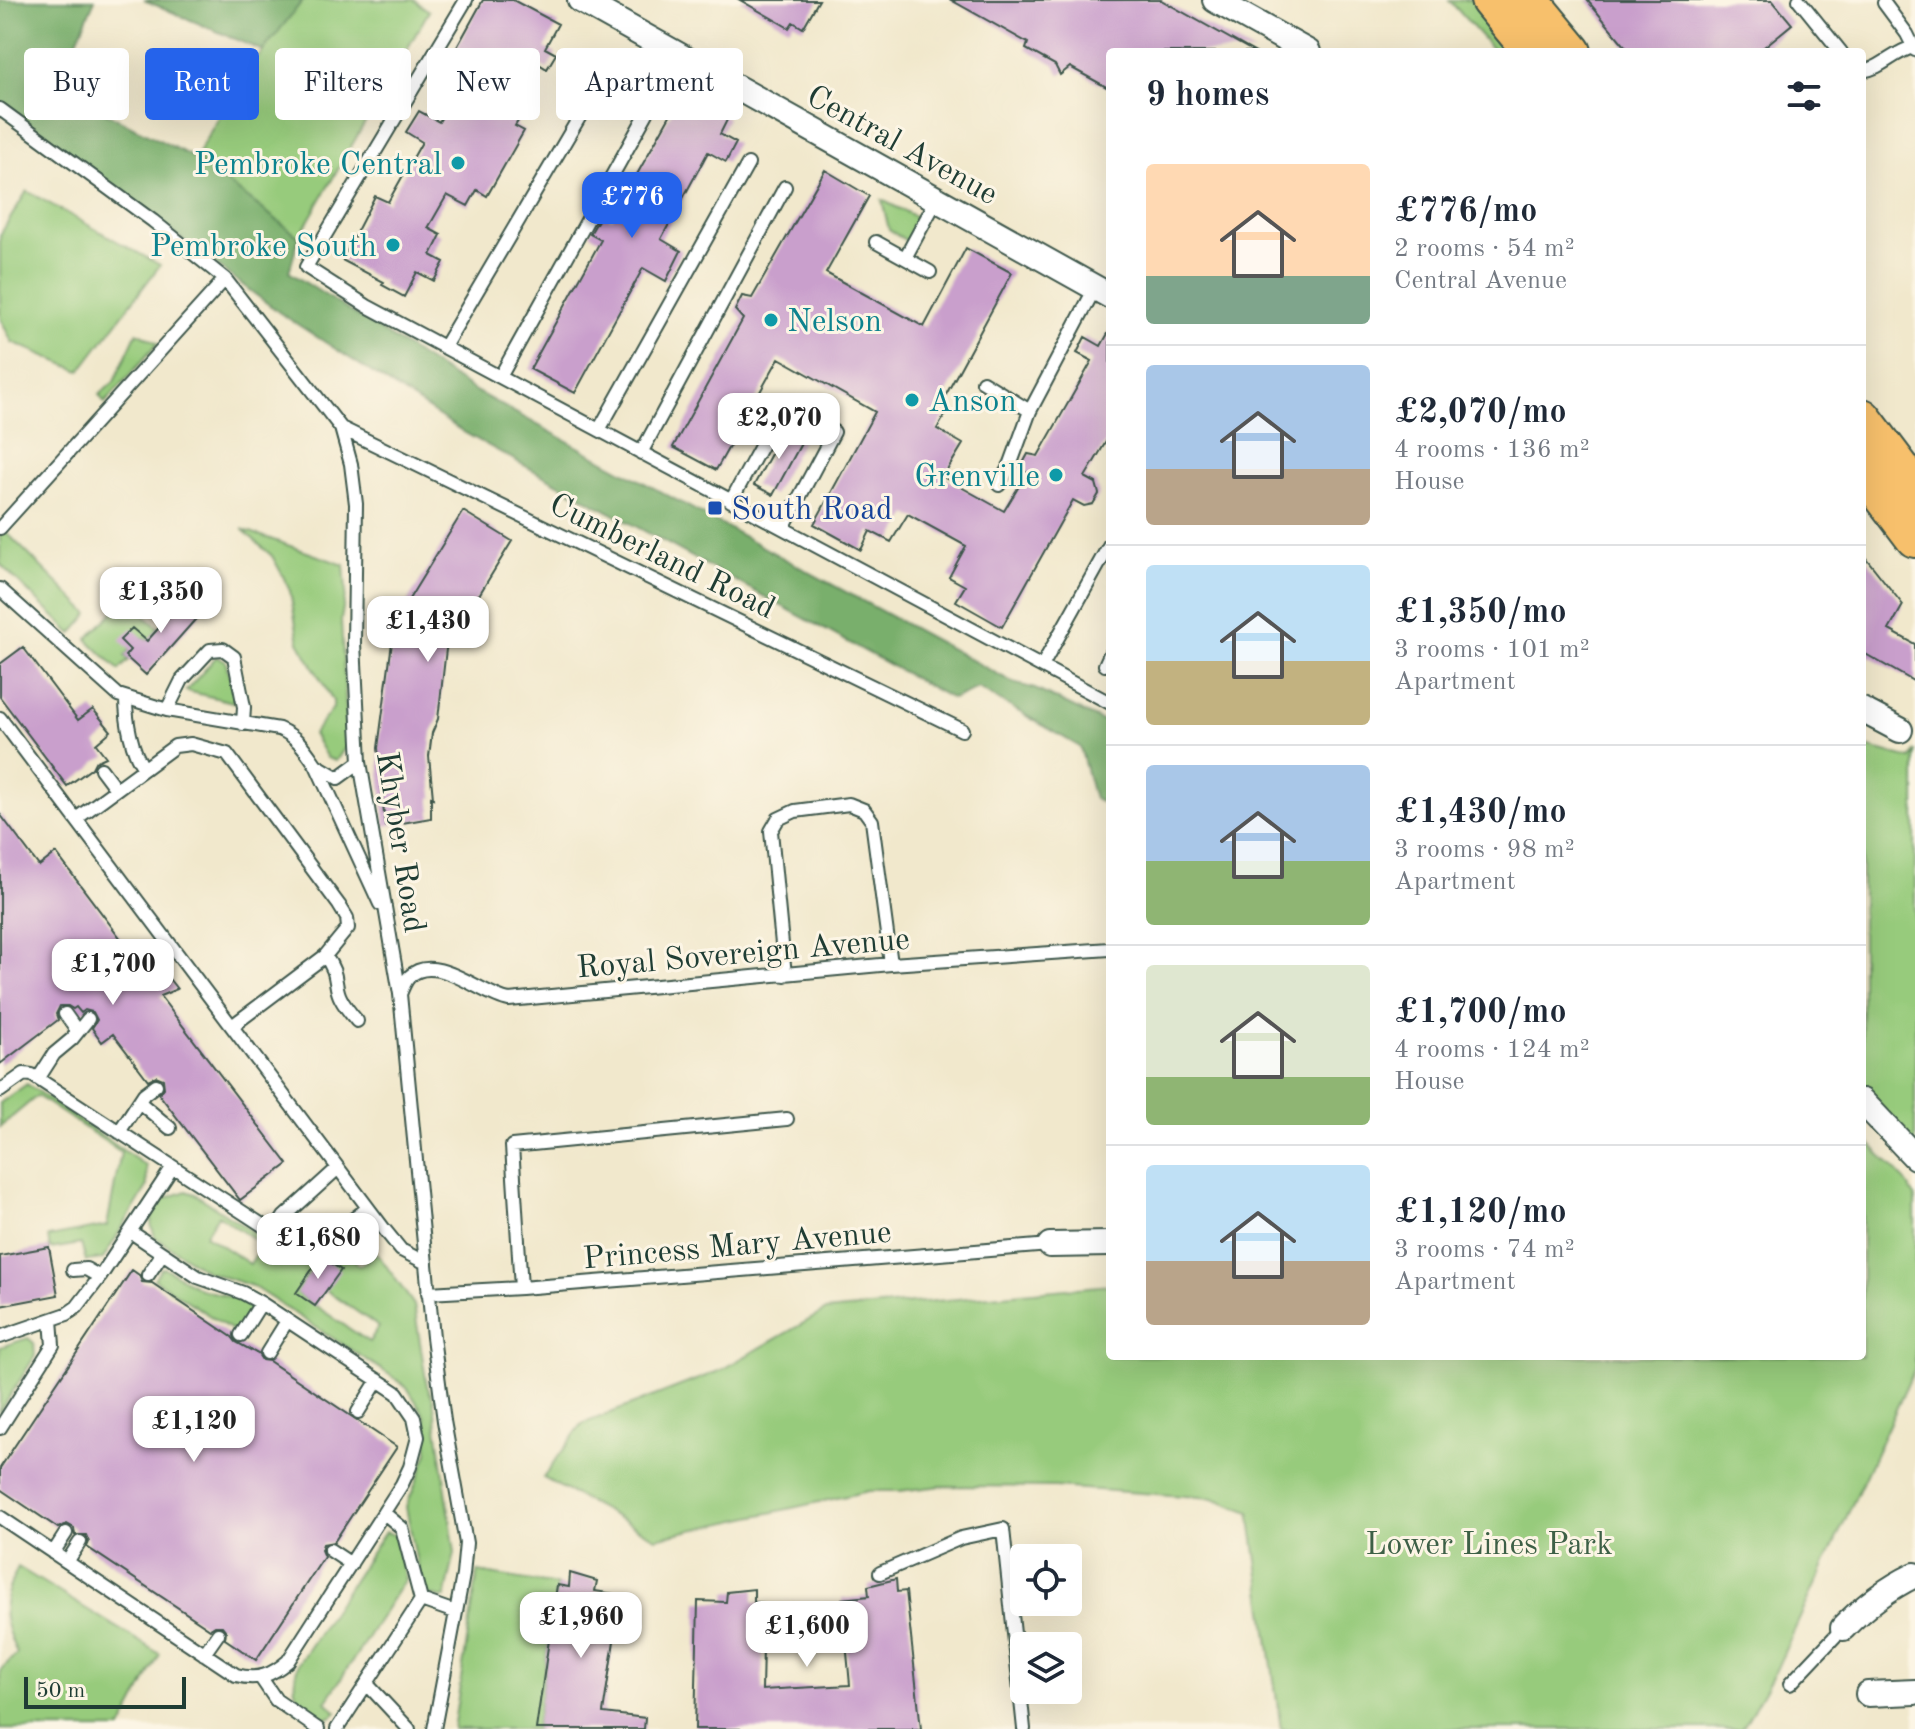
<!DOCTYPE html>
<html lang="en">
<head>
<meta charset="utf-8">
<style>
	:root { --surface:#fff; --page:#f6f6f7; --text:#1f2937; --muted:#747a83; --line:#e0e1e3; --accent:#2563eb }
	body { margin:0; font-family:"Old Standard TT",serif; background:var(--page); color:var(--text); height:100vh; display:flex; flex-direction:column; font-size:30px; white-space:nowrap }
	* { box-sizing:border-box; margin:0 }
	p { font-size:26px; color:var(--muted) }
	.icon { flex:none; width:44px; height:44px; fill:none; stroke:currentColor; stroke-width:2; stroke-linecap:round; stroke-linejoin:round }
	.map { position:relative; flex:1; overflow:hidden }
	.side { position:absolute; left:1106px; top:48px; width:760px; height:1312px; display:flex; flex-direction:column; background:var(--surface); border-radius:8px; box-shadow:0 8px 32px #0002 }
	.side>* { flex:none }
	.hud { position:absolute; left:24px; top:48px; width:760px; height:72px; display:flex; gap:16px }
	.buttons { position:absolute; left:1010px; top:1544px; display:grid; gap:16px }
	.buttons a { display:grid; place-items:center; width:72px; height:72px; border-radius:8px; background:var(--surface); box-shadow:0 8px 32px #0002; font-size:40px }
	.scale { position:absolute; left:24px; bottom:20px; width:162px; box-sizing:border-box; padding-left:8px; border:4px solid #1f3d34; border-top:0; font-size:22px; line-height:28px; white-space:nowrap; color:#1f3d34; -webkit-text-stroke:6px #fcf5e5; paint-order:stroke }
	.price { position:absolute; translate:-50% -68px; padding:0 18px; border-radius:16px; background:#fff; color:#222; font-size:26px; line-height:52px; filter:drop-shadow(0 2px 4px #0008) }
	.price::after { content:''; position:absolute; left:50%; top:48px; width:24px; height:18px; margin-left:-12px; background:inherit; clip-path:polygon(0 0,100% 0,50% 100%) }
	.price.active { background:var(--accent); color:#fff }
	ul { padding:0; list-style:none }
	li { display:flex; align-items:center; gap:24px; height:200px; padding:0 40px }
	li+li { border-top:2px solid var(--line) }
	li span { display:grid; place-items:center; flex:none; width:224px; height:160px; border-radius:8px; color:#555 }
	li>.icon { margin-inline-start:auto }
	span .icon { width:96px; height:96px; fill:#fffc; stroke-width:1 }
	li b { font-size:34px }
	h2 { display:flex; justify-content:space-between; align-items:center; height:96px; padding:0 40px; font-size:34px }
	.pill { padding:0 28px; border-radius:8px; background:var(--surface); box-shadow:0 8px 32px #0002; font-size:28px; line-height:72px }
	.pill.active { background:var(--accent); color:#fff }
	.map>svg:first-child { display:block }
	.green { fill:#97cb7c; stroke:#5b8458; stroke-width:2; fill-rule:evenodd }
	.forest { fill:#79af6c; stroke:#4c7650; stroke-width:2 }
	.building { fill:#c99fcc }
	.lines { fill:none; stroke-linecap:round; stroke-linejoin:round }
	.lane-casing { stroke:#3e574b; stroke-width:16 }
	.street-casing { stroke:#3e574b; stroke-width:28 }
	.primary-casing { stroke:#3e574b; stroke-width:42 }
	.lane { stroke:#fff; stroke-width:12 }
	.street { stroke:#fff; stroke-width:24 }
	.primary { stroke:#f7c06c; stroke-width:38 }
	.culture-dot { fill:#0f9aa8; stroke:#fcf5e5; stroke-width:3 }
	.transit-dot { fill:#1a4fb4; stroke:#fcf5e5; stroke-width:3 }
	.labels { text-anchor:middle; stroke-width:6; stroke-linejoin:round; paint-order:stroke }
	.street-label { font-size:32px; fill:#1f3d34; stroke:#fcf5e5 }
	.culture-label { font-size:32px; fill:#0d838f; stroke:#fcf5e5; text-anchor:end }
	.transit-label { font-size:32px; fill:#164399; stroke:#fcf5e5; text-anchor:start }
	.park-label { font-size:32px; fill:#3d6046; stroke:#fcf5e5 }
</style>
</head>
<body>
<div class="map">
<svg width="1915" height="1729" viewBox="0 0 1915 1729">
	<rect width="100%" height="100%" fill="#fcf5e5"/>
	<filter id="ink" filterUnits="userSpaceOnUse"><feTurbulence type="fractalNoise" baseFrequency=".0125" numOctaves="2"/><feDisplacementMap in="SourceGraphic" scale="16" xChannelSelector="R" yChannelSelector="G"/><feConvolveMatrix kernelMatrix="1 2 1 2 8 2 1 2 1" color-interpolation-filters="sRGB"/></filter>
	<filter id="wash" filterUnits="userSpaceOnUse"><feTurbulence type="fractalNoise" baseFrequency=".006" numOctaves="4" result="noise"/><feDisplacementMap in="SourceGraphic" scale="32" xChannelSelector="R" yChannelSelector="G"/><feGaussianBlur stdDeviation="1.8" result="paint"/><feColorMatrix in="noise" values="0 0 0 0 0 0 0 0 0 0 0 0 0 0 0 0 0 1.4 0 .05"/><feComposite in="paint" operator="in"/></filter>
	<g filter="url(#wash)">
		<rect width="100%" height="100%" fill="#f1e8cc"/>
		<path class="green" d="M303,0H414L429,11L299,237L195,158L242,78Z
			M1449,0H1475L1518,52H1495Z
			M27,191L160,265L80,371L12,342L0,318V235Z
			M882,200L920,219L907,241L889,230Z
			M137,332L158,343L105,403L99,395L114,382Z
			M3,529L89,614L72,634L0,564V533Z
			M242,529L344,565L346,590L341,620L348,749H344L336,761L327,758L313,734L333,708V701L299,642L290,591L282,574L272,556Z
			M125,600L159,628L148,641L141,637L125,656L129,660L119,670L87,639Z
			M216,657L225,660L235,696L233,702L186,691Z
			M1862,746L1911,759L1915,751V1146L1862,1092Z
			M27,1084L146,1166L147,1187L103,1259L86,1261L81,1244L50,1249L48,1237L107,1226L121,1152L37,1096L0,1127V1103Z
			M1862,1136L1903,1178L1915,1196V1368L1776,1670L1742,1729H1281L1250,1512L1213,1498L1055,1487L942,1486L899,1491H869L656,1538L543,1478L582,1424L719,1371L825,1311L1110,1285V1356H1862Z
			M186,1191L195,1194L294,1259C312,1261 328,1253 341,1243L359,1266L377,1253L414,1305L427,1386L433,1399L455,1553L445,1598L428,1595L422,1589L406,1507L428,1453L425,1416L408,1389L396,1379L252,1286L208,1272L155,1237L151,1224L152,1217L164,1199ZM218,1215L262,1245L250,1264L205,1235ZM307,1277L379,1327L369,1342L297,1293Z
			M161,1268H165L200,1289L232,1297L249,1307L250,1310L236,1333L154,1279Z
			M28,1338L34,1343L35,1356L0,1412V1347Z
			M385,1532L395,1535L405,1579L326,1702L337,1712C322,1729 299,1708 295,1690C293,1681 296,1673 298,1664Z
			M18,1567L160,1654L121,1729H0V1670L17,1654C0,1613 0,1607 18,1567Z
			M478,1572L557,1585L536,1729H453Z"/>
		<path class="forest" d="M0,0H95L56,88L195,158L299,237L289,272L475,391L1014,683L1035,689L1110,725V806L1094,799L1080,747L978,688L952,699L465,433L280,313L0,103Z
			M144,0H303L263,51Z"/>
		<g id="blocks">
			<path class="building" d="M483,0H513L558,24L545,48L556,54L547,69L534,61L509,105L523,113L515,126L524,131L487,196L477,190L468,206L447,195L428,228L441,235L431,255L444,262L434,281L417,272L404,297L382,285L384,282L342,260L375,196L388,202L422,142L406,132L419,111L439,122L474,60L456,49Z
				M740,0H819L803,28L793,22L789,28Z
				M951,0H1161L1254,52H1110V89L1070,67L1060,75L1055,65L1026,49L1028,43Z
				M1587,0H1772L1792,24L1758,52H1630Z
				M683,92L728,118L720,134L736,143L726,162L708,152L661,239L681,251L666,281L643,268L575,393L530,369L601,240L590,234L602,213L612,219Z
				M825,170L869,196L826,273L924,327L966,248L1012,273L942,402L948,410L937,429L963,444L943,477L1004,511L1027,473L1021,467L1028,454L1038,456L1092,361L1077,353L1085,337L1101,346L1110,330V435L1085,477L1096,483L1099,494L1093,504L1084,506L1073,500L1002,627L956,601L965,586L949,577L966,546L908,514L891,542L870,531L861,550L814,524L875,412L779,358L716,470L673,447L743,319L735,310L742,296L752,298Z
				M786,427L804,438L773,495L754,485Z
				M463,511L512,541L446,649L438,719L432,733L429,756L433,798L431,797V818L385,826L378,748L393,635H387Z
				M1862,553L1903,605L1889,630L1915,644V682L1862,652Z
				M180,592L202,612L146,675L125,656L130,650L120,640L132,628L147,641L174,611L168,606Z
				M23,647L78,720L93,709L111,731L96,744L106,757L95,762L92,768L67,786L0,697V664Z
				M0,814L39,866L56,853L140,964L151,956L177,989L160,996L288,1164L240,1200L159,1094L164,1088L163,1079L156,1076L148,1080L113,1034L102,1042L92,1028L97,1020L93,1012L85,1010L81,1013L76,1007L73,1009L68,1006H60L56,1014L58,1020L0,1064Z
				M49,1247L58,1295L0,1306V1256Z
				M324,1258L341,1270L315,1306L296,1293L315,1265Z
				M132,1270L139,1275L142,1282L152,1283L232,1337L236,1342L258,1354L262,1360L269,1361L397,1447L334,1542L323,1544L321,1550L324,1557L256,1660L225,1639L226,1631L222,1626H215L210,1629L87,1547L89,1542L86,1535H75L74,1528L67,1524L58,1528L0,1489V1468Z
				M570,1573L597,1581L595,1591L621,1595L603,1713L645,1718L644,1729H536L557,1585L569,1587Z
				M896,1579L897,1592L906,1591L921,1729H695L698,1601L726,1602L727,1592L754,1589V1602L764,1603L762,1690L850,1685L842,1599L869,1596L868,1586Z"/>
		</g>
	</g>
	<g filter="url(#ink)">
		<use href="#blocks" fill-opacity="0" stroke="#3e574b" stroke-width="2"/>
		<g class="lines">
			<g class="lane-casing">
				<path id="lane" d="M466,0L306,267L367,306L1110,703
					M1799,0L1841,52
					M1884,3L1907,34L1915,50
					M1862,71C1881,69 1894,52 1913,47
					M0,109L153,221L225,279L341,428L351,464L356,504L354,643L360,762L400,994L433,1337L444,1421L466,1543L463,1575L434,1729
					M876,242L930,272
					M905,258L937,199
					M444,347L593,94
					M500,377L647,113
					M983,382L1030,411L1095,288
					M341,428L962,730
					M599,430L748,164
					M641,453L785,187
					M999,485L1011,463L1030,411
					M731,501L783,406L834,432L783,528
					M0,528L225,279
					M0,589L118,695L167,710L279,729C298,737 305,749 316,765L380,904
					M1105,665L1110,654
					M1042,666L1110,544
					M126,699C126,720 131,751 144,768
					M167,710L182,680L210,650L223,649L234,657L244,707L243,724
					M0,718L384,1229L401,1250L426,1263
					M316,765L338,778L360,762
					M101,769L116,789
					M76,819L175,746L191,744L227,754L339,905L347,918L348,928L325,956L232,1026
					M325,956C340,975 333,985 341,999C345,1007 351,1014 357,1021
					M785,975L771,831L778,819L795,811L849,804L864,810L872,821L891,964
					M400,994C402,989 405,981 409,977C435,951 481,995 509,1000L891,964L1110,949
					M65,1014L77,1031
					M38,1079L54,1054L72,1039L88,1019
					M0,1091L24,1074L32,1075L293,1245C321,1249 346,1224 368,1208
					M139,1102L170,1128
					M119,1132L144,1094L156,1085
					M273,1234L284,1217L338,1168
					M73,1270L86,1269L100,1277
					M148,1275L162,1254
					M521,1288L512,1146L787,1119
					M428,1293L521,1288L1050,1245
					M241,1335L261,1303
					M0,1337L67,1314L77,1307L100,1277L172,1168
					M267,1353L287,1321
					M358,1412L378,1380
					M0,1428L53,1345L51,1320
					M0,1517L236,1675C258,1681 272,1675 288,1661L402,1484L410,1467L418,1437L414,1418L397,1393L261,1303L243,1293L198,1277L131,1232
					M330,1550L351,1564
					M53,1553L66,1533
					M67,1562L80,1542
					M880,1573L961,1538L1003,1529L1024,1729
					M421,1600L455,1612
					M204,1654L218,1634
					M261,1678L276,1700L318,1729
					M367,1684L409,1729
					M1790,1684L1843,1628
					M337,1729L421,1600L402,1528L384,1513"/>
			</g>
			<g class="street-casing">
				<path id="street" d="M580,0L1110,296
					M1215,0L1308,52
					M1862,710L1900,730
					M1862,1101L1915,1157
					M1050,1245L1110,1244
					M1843,1628C1865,1605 1886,1589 1915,1575
					M1868,1694L1915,1692"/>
			</g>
			<g class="primary-casing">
				<path id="primary" d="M1490,0L1533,52
					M1529,0L1572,52
					M1862,418L1915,488
					M1862,468L1915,538"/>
			</g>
			<use href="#lane" class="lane"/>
			<use href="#street" class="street"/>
			<use href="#primary" class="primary"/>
		</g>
	</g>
	<g class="culture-dot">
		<circle cx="458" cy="163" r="8"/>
		<circle cx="393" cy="245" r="8"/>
		<circle cx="771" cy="320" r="8"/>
		<circle cx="912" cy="400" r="8"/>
		<circle cx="1056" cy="475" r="8"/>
	</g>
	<rect class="transit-dot" x="707" y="500" width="16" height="16" rx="4"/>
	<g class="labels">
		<g class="street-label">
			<text transform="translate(903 144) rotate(29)" y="11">Central Avenue</text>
			<text transform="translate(663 555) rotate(26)" y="11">Cumberland Road</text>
			<text transform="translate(402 842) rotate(81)" y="11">Khyber Road</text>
			<text transform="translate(743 952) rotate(-5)" y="11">Royal Sovereign Avenue</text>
			<text transform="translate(737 1244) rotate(-5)" y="11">Princess Mary Avenue</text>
		</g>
		<g class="culture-label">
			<text x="442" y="174">Pembroke Central</text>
			<text x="377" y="256">Pembroke South</text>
			<text x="787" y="331" text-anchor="start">Nelson</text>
			<text x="928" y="411" text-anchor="start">Anson</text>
			<text x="1040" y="486">Grenville</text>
		</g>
		<g class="transit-label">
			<text x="731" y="519">South Road</text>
		</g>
		<g class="park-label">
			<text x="1489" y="1554">Lower Lines Park</text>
		</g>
	</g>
</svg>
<div class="buttons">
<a><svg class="icon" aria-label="locate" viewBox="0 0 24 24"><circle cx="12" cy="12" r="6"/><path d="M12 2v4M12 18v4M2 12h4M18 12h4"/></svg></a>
<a><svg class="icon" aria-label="layers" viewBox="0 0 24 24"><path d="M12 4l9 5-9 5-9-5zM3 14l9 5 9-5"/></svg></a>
</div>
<div class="scale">50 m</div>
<b class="price active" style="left:632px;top:240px">£776</b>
<b class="price" style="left:779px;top:461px">£2,070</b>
<b class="price" style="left:161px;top:635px">£1,350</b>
<b class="price" style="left:428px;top:664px">£1,430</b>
<b class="price" style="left:113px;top:1007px">£1,700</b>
<b class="price" style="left:318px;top:1281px">£1,680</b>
<b class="price" style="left:194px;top:1464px">£1,120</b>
<b class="price" style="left:581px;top:1660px">£1,960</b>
<b class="price" style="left:807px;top:1669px">£1,600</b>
<div class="hud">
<a class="pill">Buy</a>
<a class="pill active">Rent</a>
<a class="pill">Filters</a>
<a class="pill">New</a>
<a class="pill">Apartment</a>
</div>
<section class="side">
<h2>9 homes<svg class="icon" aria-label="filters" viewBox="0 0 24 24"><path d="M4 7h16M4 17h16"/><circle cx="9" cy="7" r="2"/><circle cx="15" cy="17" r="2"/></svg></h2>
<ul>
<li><span style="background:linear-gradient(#ffd9b3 70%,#7fa58c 0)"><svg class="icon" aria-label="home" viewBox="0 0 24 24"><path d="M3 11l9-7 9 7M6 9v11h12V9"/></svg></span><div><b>£776/mo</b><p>2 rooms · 54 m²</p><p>Central Avenue</p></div></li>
<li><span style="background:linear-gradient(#a9c7e8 65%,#b9a48a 0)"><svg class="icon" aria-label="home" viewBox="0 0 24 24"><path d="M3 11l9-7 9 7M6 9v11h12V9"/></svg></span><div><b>£2,070/mo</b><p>4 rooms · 136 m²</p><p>House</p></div></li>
<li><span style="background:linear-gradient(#bfe0f5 60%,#c2b280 0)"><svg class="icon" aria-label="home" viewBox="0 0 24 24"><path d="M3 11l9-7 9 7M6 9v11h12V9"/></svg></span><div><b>£1,350/mo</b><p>3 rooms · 101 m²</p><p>Apartment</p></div></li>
<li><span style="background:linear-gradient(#a9c7e8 60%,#8fb573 0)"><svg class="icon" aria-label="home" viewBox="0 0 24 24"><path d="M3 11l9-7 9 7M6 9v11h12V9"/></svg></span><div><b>£1,430/mo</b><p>3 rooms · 98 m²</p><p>Apartment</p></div></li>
<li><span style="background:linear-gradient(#dfe7d0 70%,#8fb573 0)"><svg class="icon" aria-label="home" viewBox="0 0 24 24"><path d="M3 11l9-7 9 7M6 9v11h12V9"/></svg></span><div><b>£1,700/mo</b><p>4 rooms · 124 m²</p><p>House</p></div></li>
<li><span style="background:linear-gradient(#bfe0f5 60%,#b9a48a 0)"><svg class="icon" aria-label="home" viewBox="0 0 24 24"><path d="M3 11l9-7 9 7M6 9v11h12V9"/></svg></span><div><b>£1,120/mo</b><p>3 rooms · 74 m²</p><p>Apartment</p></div></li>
</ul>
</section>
</div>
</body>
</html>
